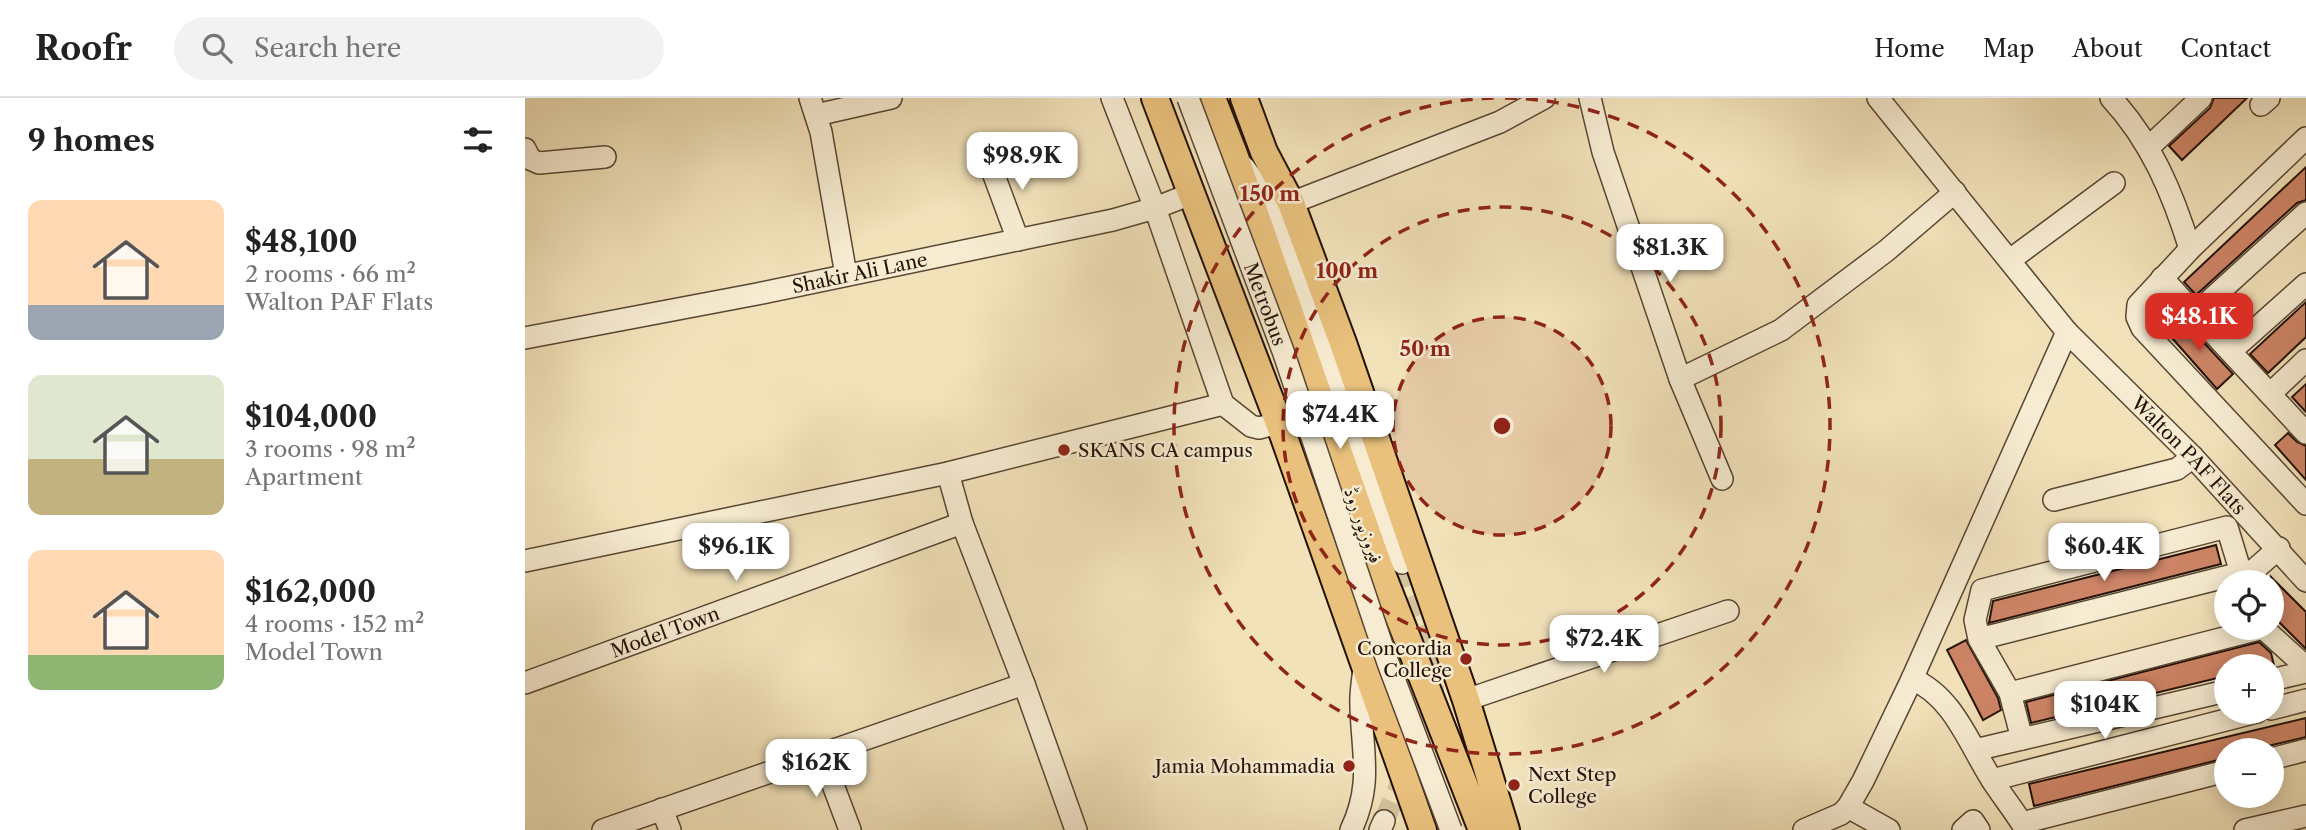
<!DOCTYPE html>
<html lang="en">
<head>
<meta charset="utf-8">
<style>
	:root { --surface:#fff; --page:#f2f2f2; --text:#222; --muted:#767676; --line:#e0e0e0; --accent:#d93025 }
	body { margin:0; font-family:"Libre Caslon Text",Amiri,serif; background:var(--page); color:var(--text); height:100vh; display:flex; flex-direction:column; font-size:26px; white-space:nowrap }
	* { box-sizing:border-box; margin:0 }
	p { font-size:23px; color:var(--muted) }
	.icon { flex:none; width:38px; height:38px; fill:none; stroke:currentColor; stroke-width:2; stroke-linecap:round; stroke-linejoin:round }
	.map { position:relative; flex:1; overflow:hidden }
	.drawer { display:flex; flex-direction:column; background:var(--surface); width:525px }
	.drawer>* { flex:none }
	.controls { position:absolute; left:1689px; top:472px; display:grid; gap:14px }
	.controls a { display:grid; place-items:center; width:70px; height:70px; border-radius:50%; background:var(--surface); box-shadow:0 4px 18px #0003; font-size:35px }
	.price { position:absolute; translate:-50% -60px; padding:0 16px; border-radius:14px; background:#fff; color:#222; font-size:23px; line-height:46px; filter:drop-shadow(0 2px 4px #0008) }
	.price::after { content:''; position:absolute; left:50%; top:42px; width:21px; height:16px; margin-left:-10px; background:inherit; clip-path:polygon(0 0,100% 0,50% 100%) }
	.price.selected { background:var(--accent); color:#fff }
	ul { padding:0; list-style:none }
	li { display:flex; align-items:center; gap:21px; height:175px; padding:0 28px }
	li span { display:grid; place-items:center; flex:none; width:196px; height:140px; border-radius:14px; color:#555 }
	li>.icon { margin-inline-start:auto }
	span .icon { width:84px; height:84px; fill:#fffc; stroke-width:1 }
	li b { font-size:30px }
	h2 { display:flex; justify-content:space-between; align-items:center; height:84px; padding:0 28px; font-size:30px }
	header { display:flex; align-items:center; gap:42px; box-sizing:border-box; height:98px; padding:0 35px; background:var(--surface); border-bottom:2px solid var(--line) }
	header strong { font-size:33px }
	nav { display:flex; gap:38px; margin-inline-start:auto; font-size:24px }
	.search { width:490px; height:63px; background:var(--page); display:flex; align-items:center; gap:18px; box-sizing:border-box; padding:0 24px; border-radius:38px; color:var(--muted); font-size:26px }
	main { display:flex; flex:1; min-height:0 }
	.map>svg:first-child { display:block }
	.building { fill:#ce8567; stroke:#251207; stroke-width:2 }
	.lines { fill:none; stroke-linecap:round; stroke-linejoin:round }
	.minor-tunnel { stroke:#d3c39f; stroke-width:21; stroke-dasharray:21 10; stroke-linecap:butt }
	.minor-casing { stroke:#584634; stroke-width:24 }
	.major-casing { stroke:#251207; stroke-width:30 }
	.minor { stroke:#f7ecd2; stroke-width:21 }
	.major { stroke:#e9c17d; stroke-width:26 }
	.minor-bridge-casing { stroke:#584634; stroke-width:24; stroke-linecap:butt }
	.minor-bridge { stroke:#f7ecd2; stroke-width:21 }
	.ring { fill:none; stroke:#8f2418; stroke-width:3.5; stroke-dasharray:12 9 }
	.poi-dot { fill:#8f2418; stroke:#f7ecd2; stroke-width:2.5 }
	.labels { text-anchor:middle; stroke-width:5; stroke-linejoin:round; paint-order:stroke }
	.street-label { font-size:19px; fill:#251207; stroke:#f7ecd2 }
	.poi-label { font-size:19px; fill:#251207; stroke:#f7ecd2; text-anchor:start }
	.centre { fill:#8f2418; stroke:#f7ecd2; stroke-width:3.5 }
	.ring-label { font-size:21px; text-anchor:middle; font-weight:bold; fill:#8f2418; stroke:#f7ecd2; stroke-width:5; stroke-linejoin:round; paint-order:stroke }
</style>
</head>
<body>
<header>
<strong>Roofr</strong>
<div class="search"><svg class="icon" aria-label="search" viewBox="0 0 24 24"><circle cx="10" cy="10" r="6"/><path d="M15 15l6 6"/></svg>Search here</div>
<nav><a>Home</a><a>Map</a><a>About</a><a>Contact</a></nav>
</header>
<main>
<section class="drawer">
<h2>9 homes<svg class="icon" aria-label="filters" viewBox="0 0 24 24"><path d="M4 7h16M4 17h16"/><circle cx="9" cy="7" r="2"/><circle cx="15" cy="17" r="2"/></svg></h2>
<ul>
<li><span style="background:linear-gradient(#ffd9b3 75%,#9aa5b1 0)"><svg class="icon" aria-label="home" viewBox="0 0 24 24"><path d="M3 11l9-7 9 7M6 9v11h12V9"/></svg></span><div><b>$48,100</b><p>2 rooms · 66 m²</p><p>Walton PAF Flats</p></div></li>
<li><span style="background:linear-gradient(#dfe7d0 60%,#c2b280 0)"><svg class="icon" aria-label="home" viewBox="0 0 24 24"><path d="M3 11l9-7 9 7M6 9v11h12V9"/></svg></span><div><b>$104,000</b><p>3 rooms · 98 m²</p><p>Apartment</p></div></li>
<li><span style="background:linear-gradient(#ffd9b3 75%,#8fb573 0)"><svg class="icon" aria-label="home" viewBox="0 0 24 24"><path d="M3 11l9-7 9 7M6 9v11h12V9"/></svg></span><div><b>$162,000</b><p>4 rooms · 152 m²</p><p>Model Town</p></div></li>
</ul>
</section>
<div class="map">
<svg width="1781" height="732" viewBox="0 0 1781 732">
	<rect width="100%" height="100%" fill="#f2e2ba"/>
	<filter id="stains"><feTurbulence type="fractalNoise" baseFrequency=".00286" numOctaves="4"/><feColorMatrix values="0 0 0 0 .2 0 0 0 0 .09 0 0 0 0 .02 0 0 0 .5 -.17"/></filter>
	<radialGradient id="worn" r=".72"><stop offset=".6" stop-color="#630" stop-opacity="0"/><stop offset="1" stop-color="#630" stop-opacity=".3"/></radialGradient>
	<path class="building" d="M1689,0H1722L1657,62L1644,48L1685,10Z
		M1781,69V102L1772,105L1671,197L1659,184Z
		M1781,204V239L1743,275L1725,256Z
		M1655,219L1708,276L1692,291L1640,232Z
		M1781,286V314L1767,299Z
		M1763,335L1772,344L1781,348V382L1750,347Z
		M1691,447L1696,466L1464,525L1468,503Z
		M1746,479L1781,514V551L1746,516Z
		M1441,542L1473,600L1476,612L1458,622L1422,552Z
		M1734,544L1746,555L1749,567L1701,569V578L1506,625L1501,604Z
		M1781,620V639L1743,648L1736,653H1701V660L1509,708L1504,686Z"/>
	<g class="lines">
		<path class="minor-tunnel" d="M859,723C874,686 910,618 909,580C909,544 888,500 877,465"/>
		<g class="minor-casing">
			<g id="minor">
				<path d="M285,0L296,34L321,177"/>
				<path d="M587,0L630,110L698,306L726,328L734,330L754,325"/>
				<path d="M1065,0L1078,54L1155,281L1197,381"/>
				<path id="s1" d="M1353,0L1542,234L1668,359L1781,483"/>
				<path d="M1586,0C1626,43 1648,96 1665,151"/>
				<path d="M1736,7L1744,0"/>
				<path d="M291,17L366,0"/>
				<path d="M1781,40L1665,151L1613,207L1612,219L1617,230L1781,406"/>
				<path d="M1624,49L1676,0"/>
				<path d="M0,51L5,61L14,65L80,59"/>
				<path d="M463,61L493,142"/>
				<path d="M719,69L739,97L778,195L793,227L877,465"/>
				<path d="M766,105L975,24L1019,0"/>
				<path d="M1485,162L1589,85"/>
				<path d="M1637,180L1781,335"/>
				<path d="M1671,215L1781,115"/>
				<path id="s2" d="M0,240L232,196L588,122L630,110L666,96"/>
				<path d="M1706,253L1781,186"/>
				<path d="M1155,281L1256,232L1361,153L1430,94"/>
				<path d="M1745,296L1781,262"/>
				<path d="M423,375L437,425L499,586L551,732"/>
				<path d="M1529,402L1652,371L1668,359"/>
				<path d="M0,463L423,375L698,306"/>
				<path d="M1720,485L1716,475L1729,472L1754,450"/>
				<path d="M1738,530L1781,569"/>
				<path d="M1454,541L1716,475L1702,429L1457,492L1450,522L1454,541L1485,595L1497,641"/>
				<path d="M1387,581C1428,598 1444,646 1467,682C1478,699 1491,715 1501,732"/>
				<path d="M1746,582L1781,574"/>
				<path id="s3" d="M0,585L437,425"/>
				<path d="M1485,595L1738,530"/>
				<path d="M941,602L1203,513"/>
				<path d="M1746,611L1781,602"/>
				<path d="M1450,652L1701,593"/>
				<path d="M296,655L325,732"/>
				<path d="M1746,661L1781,652"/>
				<path d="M1467,682L1732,614"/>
				<path d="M1323,709L1364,732"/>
				<path d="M137,711L145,732"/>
				<path d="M1497,725L1701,673"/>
				<path d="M78,732L499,586"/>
				<path d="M826,732C848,686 837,655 836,608C835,595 838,582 839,569"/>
				<path d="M855,732L859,723"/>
				<path d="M1279,732L1316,716L1323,709L1338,683L1387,581L1542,234"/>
				<path d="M1438,732L1448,723L1454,732"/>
				<path d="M1720,732L1781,718"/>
			</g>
		</g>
		<g class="major-casing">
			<path id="major" d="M630,0L754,325L898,732
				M687,0L709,56L850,458L957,732
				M719,0L739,54L766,105L818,245L941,602L981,732"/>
		</g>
		<use href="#minor" class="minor"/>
		<use href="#major" class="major"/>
		<g class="minor-bridge-casing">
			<g id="minor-bridge">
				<path id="s4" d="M663,0L758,253L863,565L926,732"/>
			</g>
		</g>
		<use href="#minor-bridge" class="minor-bridge"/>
	</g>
	<circle cx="977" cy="328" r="109" fill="#8f2418" fill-opacity=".12"/>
	<g class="ring">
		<circle cx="977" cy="328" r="109"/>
		<circle cx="977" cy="328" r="219"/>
		<path d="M980 0A328 328 0 1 1 974 0"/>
	</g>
	<g class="poi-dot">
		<circle cx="539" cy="352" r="7"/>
		<circle cx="941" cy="561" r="7"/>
		<circle cx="824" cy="668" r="7"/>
		<circle cx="989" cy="687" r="7"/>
	</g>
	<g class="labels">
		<g class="street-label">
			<text dy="7" stroke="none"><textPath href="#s2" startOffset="341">Shakir Ali Lane</textPath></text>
			<text dy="7" stroke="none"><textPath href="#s4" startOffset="220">Metrobus</textPath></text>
			<text dy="7" stroke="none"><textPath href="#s1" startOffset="474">Walton PAF Flats</textPath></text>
			<text transform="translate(839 427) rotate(70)" y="7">فیروزپور روڈ</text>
			<text dy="7" stroke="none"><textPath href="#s3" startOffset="149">Model Town</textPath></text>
		</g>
		<g class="poi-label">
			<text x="553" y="359">SKANS CA campus</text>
			<text x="927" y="557" text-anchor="end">Concordia<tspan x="927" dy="22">College</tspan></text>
			<text x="810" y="675" text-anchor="end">Jamia Mohammadia</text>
			<text x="1003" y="683">Next Step<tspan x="1003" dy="22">College</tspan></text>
		</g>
	</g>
	<circle cx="977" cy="328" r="10" class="centre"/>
	<g class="ring-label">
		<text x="745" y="103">150 m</text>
		<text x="822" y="180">100 m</text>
		<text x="900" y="258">50 m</text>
	</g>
	<rect width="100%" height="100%" filter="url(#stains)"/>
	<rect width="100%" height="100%" fill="url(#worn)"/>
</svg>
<div class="controls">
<a><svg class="icon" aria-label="locate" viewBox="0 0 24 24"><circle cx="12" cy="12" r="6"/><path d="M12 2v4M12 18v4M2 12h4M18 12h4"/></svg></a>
<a>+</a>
<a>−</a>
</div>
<b class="price" style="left:497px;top:94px">$98.9K</b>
<b class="price" style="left:1145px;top:186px">$81.3K</b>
<b class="price selected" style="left:1674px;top:255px">$48.1K</b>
<b class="price" style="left:815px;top:353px">$74.4K</b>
<b class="price" style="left:211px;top:485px">$96.1K</b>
<b class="price" style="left:1579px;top:485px">$60.4K</b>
<b class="price" style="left:1079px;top:577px">$72.4K</b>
<b class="price" style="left:1580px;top:643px">$104K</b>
<b class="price" style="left:291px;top:701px">$162K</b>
</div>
</main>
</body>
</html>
